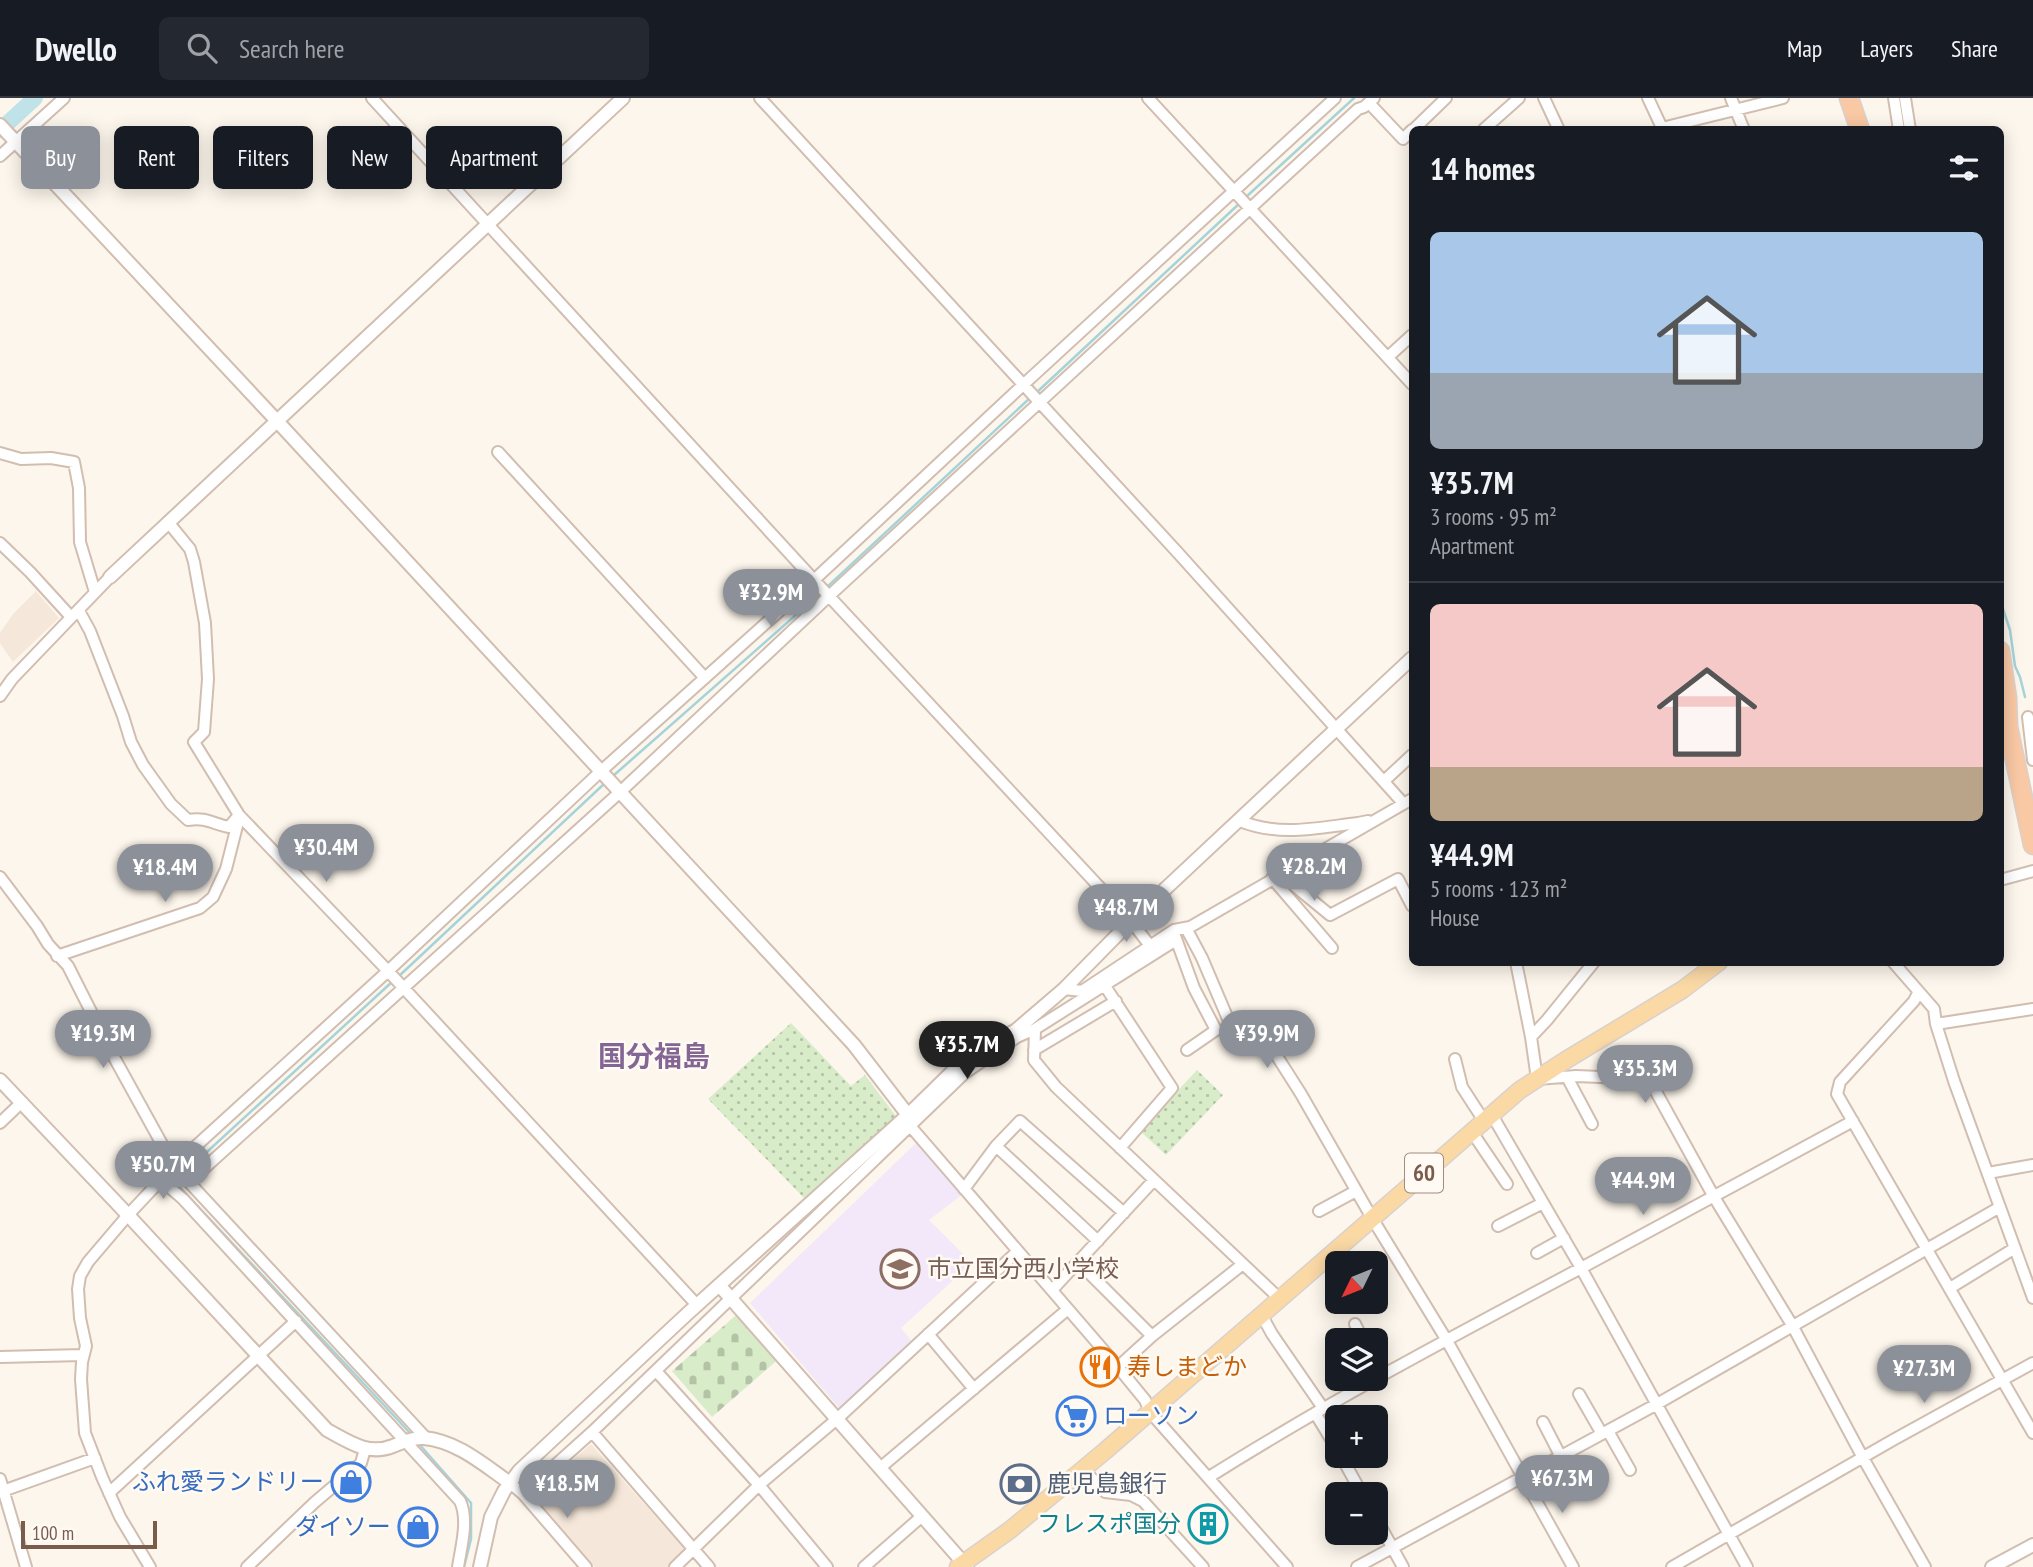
<!DOCTYPE html>
<html lang="en">
<head>
<meta charset="utf-8">
<style>
	:root { --surface:#171b24; --page:#242831; --text:#f1f3f6; --muted:#9ea1a6; --line:#363941; --accent:#8c9099 }
	body { margin:0; font-family:"PT Sans Narrow","Noto Sans JP",sans-serif; background:var(--page); color:var(--text); height:100vh; display:flex; flex-direction:column; font-size:26px; white-space:nowrap }
	* { box-sizing:border-box; margin:0 }
	p { font-size:23px; color:var(--muted) }
	.icon { flex:none; width:38px; height:38px; fill:none; stroke:currentColor; stroke-width:2; stroke-linecap:round; stroke-linejoin:round }
	.map { position:relative; flex:1; overflow:hidden }
	.sheet { position:absolute; left:1409px; top:28px; width:595px; height:840px; display:flex; flex-direction:column; background:var(--surface); border-radius:10px; box-shadow:0 4px 18px #0003 }
	.sheet>* { flex:none }
	.guide { position:absolute; left:21px; top:28px; width:665px; height:63px; display:flex; gap:14px }
	.needle { width:46px; rotate:227deg }
	.tools { position:absolute; left:1325px; top:1153px; display:grid; gap:14px }
	.tools a { display:grid; place-items:center; width:63px; height:63px; border-radius:10px; background:var(--surface); box-shadow:0 4px 18px #0003; font-size:35px }
	.scale { position:absolute; left:21px; bottom:18px; width:136px; box-sizing:border-box; padding-left:7px; border:4px solid #7a5c4d; border-top:0; font-size:19px; line-height:24px; white-space:nowrap; color:#7a5c4d; -webkit-text-stroke:5px #fffaf3; paint-order:stroke }
	.price { position:absolute; translate:-50% -60px; padding:0 16px; border-radius:24px; background:var(--accent); color:#fff; font-size:23px; line-height:46px; filter:drop-shadow(0 2px 4px #0008) }
	.price::after { content:''; position:absolute; left:50%; top:42px; width:21px; height:16px; margin-left:-10px; background:inherit; clip-path:polygon(0 0,100% 0,50% 100%) }
	.price.current { background:#222; color:#fff }
	ul { padding:0; list-style:none }
	li { display:grid; align-content:center; gap:14px; height:371px; padding:0 21px }
	li+li { border-top:2px solid var(--line) }
	li span { display:grid; place-items:center; height:217px; border-radius:10px; color:#555 }
	li>.icon { margin-inline-start:auto }
	span .icon { width:126px; height:126px; fill:#fffc; stroke-width:1 }
	li b { font-size:30px }
	h2 { display:flex; justify-content:space-between; align-items:center; height:84px; padding:0 21px; font-size:30px }
	.tag { padding:0 24px; border-radius:10px; background:var(--surface); box-shadow:0 4px 18px #0003; font-size:24px; line-height:63px }
	.tag.current { background:var(--accent); color:#fff }
	header { display:flex; align-items:center; gap:42px; box-sizing:border-box; height:98px; padding:0 35px; background:var(--surface); border-bottom:2px solid var(--line) }
	header strong { font-size:33px }
	nav { display:flex; gap:38px; margin-inline-start:auto; font-size:24px }
	.search { width:490px; height:63px; background:var(--page); display:flex; align-items:center; gap:18px; box-sizing:border-box; padding:0 24px; border-radius:10px; color:var(--muted); font-size:26px }
	.map>svg:first-child { display:block }
	.residential { fill:#f5e8da }
	.education { fill:#f3e8fa }
	.cemetery { fill:url(#cemetery-stones) }
	.park { fill:url(#park-dots) }
	.lines { fill:none; stroke-linecap:round; stroke-linejoin:round }
	.stream { stroke:#a5d3da; stroke-width:2.5 }
	.river { stroke:#bfe3e8; stroke-width:16 }
	.minor-casing { stroke:#d1beb0; stroke-width:14 }
	.tertiary-casing { stroke:#d1beb0; stroke-width:16 }
	.primary-casing { stroke:#dad1cd; stroke-width:19 }
	.trunk-casing { stroke:#dad1cd; stroke-width:21 }
	.minor { stroke:#fff; stroke-width:10 }
	.tertiary { stroke:#fff; stroke-width:12 }
	.primary { stroke:#fbd9a5; stroke-width:16 }
	.trunk { stroke:#f9c8a4; stroke-width:18 }
	.labels { text-anchor:middle; stroke-width:5; stroke-linejoin:round; paint-order:stroke }
	.shield { fill:#fffaf3; stroke:#a28b7f; stroke-width:2 }
	.shield-label { font-size:23px; font-weight:bold; fill:#7a5c4d }
	.education-label { font-size:24px; fill:#785e54; stroke:#fffaf3; text-anchor:start }
	.food-label { font-size:24px; fill:#c56008; stroke:#fffaf3; text-anchor:start }
	.shop-label { font-size:24px; fill:#366cbe; stroke:#fffaf3; text-anchor:end }
	.service-label { font-size:24px; fill:#4e5e75; stroke:#fffaf3; text-anchor:start }
	.culture-label { font-size:24px; fill:#0d838f; stroke:#fffaf3; text-anchor:end }
	.quarter-label { font-size:28px; font-weight:bold; fill:#846695; stroke:#fffaf3 }
</style>
</head>
<body>
<header>
<strong>Dwello</strong>
<div class="search"><svg class="icon" aria-label="search" viewBox="0 0 24 24"><circle cx="10" cy="10" r="6"/><path d="M15 15l6 6"/></svg>Search here</div>
<nav><a>Map</a><a>Layers</a><a>Share</a></nav>
</header>
<div class="map">
<svg width="2033" height="1469" viewBox="0 0 2033 1469">
	<defs>
		<pattern id="cemetery-stones" width="16" height="16" patternUnits="userSpaceOnUse" patternTransform="scale(1.75)"><rect width="16" height="16" fill="#d8ecc9"/><path d="M2 7V4a2 2 0 0 1 4 0v3zM10 15v-3a2 2 0 0 1 4 0v3z" fill="#b4c2a5"/></pattern>
		<pattern id="park-dots" width="8" height="8" patternUnits="userSpaceOnUse" patternTransform="scale(1.75)"><rect width="8" height="8" fill="#d8ecc9"/><path d="M2 2h.1M6 6h.1" fill="none" stroke="#b4c2a5" stroke-width="1.8" stroke-linecap="round"/></pattern>
	</defs>
	<rect width="100%" height="100%" fill="#fdf6ec"/>
	<path class="residential" d="M36,493L59,520L13,564L0,545V535L13,516Z
		M591,1346L687,1454L670,1469H595L532,1397Z"/>
	<path class="education" d="M916,1045L963,1096L929,1122L972,1165L901,1230L914,1246L839,1310L750,1205Z"/>
	<path class="cemetery" d="M742,1212L782,1258L712,1319L672,1273Z"/>
	<path class="park" d="M791,925L851,988L865,977L896,1018L805,1101L708,1001Z
		M1197,972L1223,997L1166,1057L1140,1033Z"/>
	<g class="lines">
		<path class="stream" d="M1246,99L1354,0
			M1036,295L1241,104
			M826,490L1031,299
			M2000,502L2010,532L2015,568L2020,579L2025,599
			M613,678L821,495
			M398,879L605,685
			M184,1075L393,883
			M179,1080L175,1084L410,1335
			M419,1346L471,1405V1441L464,1469"/>
		<path class="river" d="M0,32L35,0"/>
		<g class="minor-casing">
			<path id="minor" d="M372,0L814,482L1131,823L1151,849
				M760,0L1179,456L1403,705
				M1148,0L1412,286
				M1544,0L1559,32
				M1648,0L1663,32
				M1731,0L1744,32
				M1894,0L1899,32
				M1905,0L1910,32
				M1369,5L1403,41L1412,32
				M1662,30L1783,0
				M1413,32L1446,0
				M1483,32L1519,0
				M0,58L64,0
				M1388,259L1412,237
				M498,354L705,580
				M0,355L21,361L51,360L74,364L79,390L80,444L95,494
				M168,424L190,451L194,464L205,525L208,581L204,634L194,644L239,717L388,873L697,1207
				M0,445L30,474L71,519
				M79,513L90,533L123,618L131,644L143,667L171,706L188,722C208,719 212,726 229,729L239,717
				M0,598L12,581L110,479
				M2028,619L2033,662
				M1384,683L1412,657
				M1240,723C1280,739 1316,730 1358,725L1368,723
				M1280,776L1330,817L1398,781L1412,808
				M0,779L37,828L48,846L68,868L115,961L174,1068L426,1340
				M1272,780L1332,850
				M2000,782L2033,773
				M1186,830L1202,860L1240,949L1266,941L1301,996L1372,1120L1446,1241L1573,1469
				M1175,838L1194,890L1216,932L1187,952
				M57,858L200,810L213,799L226,771L239,720
				M1516,864L1531,939L1537,981L1576,978L1649,981L1714,1099L1792,1227L1863,1360L1925,1469
				M1893,864L1934,911L1936,926L1954,983L2033,1200
				M1105,888L1172,990L1120,1050
				M1064,891L1082,893L1174,832L1190,829L1412,701
				M1918,895L1914,903L1840,984L1837,996L2033,1335
				M1936,926L2033,911
				M1035,931L1176,842
				M1531,939L1547,922L1594,864
				M1034,952L1116,903
				M1455,961L1462,989L1484,1023
				M1567,979L1592,1026
				M1492,1017L1581,1170L1747,1469
				M0,1025L22,1004
				M911,1029L1118,1269L1145,1302L1150,1314L1287,1469
				M1472,1034L1507,1086
				M996,1048L1098,1143
				M1988,1075L2033,1067
				M161,1082L183,1101L460,1403C469,1422 461,1449 458,1469
				M189,1084L619,695L829,498L1358,11L1364,9L1374,0
				M964,1091L996,1048L1020,1023L1124,1115
				M1319,1113L1356,1093
				M1498,1128L1543,1105
				M1537,1155L1564,1140
				M1078,1164L1152,1238
				M1950,1190L2015,1150
				M1052,1192L1154,1082
				M1261,1216L1272,1236L1323,1310L1317,1314
				M1355,1226L1363,1242
				M928,1236L974,1291
				M0,1259L83,1257
				M1118,1269L1152,1238L1243,1166
				M656,1273L759,1387L827,1469
				M1579,1296L1602,1336
				M1315,1315L1337,1351
				M1543,1324L1561,1359
				M1608,1333L1630,1372
				M592,1334L709,1469
				M1341,1358L1362,1396
				M880,1370L1068,1211
				M1083,1371L1105,1394L1131,1397L1143,1403L1203,1469
				M1209,1379C1330,1303 1457,1236 1583,1169C1673,1121 1763,1072 1853,1023
				M0,1381L26,1469
				M510,1385L523,1396L586,1469
				M0,1394L95,1360
				M109,1395L296,1223
				M523,1396L592,1334L965,975L1017,939L1035,931L1034,962L1056,989L1280,1201
				M1376,1420L1403,1469
				M150,1469L120,1419L102,1379L85,1335L81,1281L82,1264L86,1248L80,1220L78,1191L80,1178L88,1164L128,1117L174,1068L388,873L600,674L814,482L1023,287L1335,0
				M247,1469L315,1404L361,1365L365,1351
				M675,1469L759,1387L837,1321L1018,1153
				M864,1469L921,1419
				M1357,1469L1657,1306L2000,1109
				M1672,1469L1893,1342L2033,1265"/>
		</g>
		<g class="tertiary-casing">
			<path id="tertiary" d="M0,27L277,323L854,947L908,1017L911,1029
				M110,479L623,0
				M0,982L128,1117L327,1332C349,1344 368,1358 393,1348C402,1344 414,1339 424,1340C457,1343 484,1367 510,1385
				M719,1187L967,1469
				M480,1469L491,1419L504,1393L519,1373L687,1216L908,1017L956,970L986,947L1015,933L1064,891L1131,823L1412,560
				M1992,1469L2033,1447"/>
		</g>
		<g class="primary-casing">
			<path id="primary" d="M958,1469L1010,1432L1105,1353L1520,992L1566,962L1682,892L1719,864"/>
		</g>
		<g class="trunk-casing">
			<path id="trunk" d="M1849,0L1860,32
				M2000,553L2007,600L2008,629L2033,747"/>
		</g>
		<use href="#minor" class="minor"/>
		<use href="#tertiary" class="tertiary"/>
		<use href="#primary" class="primary"/>
		<use href="#trunk" class="trunk"/>
	</g>
	<defs>
		<g id="school-ring" transform="scale(2.0125)"><circle r="9.5" fill="#fffaf3" stroke="#8d6e63" stroke-width="1.5"/><path d="M0-5L7-2L0 1L-7-2ZM-4 1L0 2.5L4 1V4Q0 6-4 4Z" fill="#8d6e63"/></g>
		<g id="restaurant-ring" transform="scale(2.0125)"><circle r="9.5" fill="#fffaf3" stroke="#e8710a" stroke-width="1.5"/><path d="M-5-6h1v4h1v-4h1v4h1v-4h1v5L-1.5 .5V6h-2V.5L-5-1ZM5-6V6H3V1.5H1.5Q1.5-4 5-6Z" fill="#e8710a"/></g>
		<g id="supermarket-ring" transform="scale(2.0125)"><circle r="9.5" fill="#fffaf3" stroke="#3f7fe0" stroke-width="1.5"/><path d="M-6-5.5h2.5l.6 2H6L4.5 2H-2.5L-4.4-4H-6ZM-1.5 3.2a1.3 1.3 0 1 0 .1 0ZM3 3.2a1.3 1.3 0 1 0 .1 0Z" fill="#3f7fe0"/></g>
		<g id="shop-ring" transform="scale(2.0125)"><circle r="9.5" fill="#fffaf3" stroke="#3f7fe0" stroke-width="1.5"/><path d="M-5-2.5h2.3a2.7 3.5 0 0 1 5.4 0H5L5.5 6h-11ZM-1.5-2.5h3a1.5 2.3 0 0 0-3 0Z" fill="#3f7fe0"/></g>
		<g id="bank-ring" transform="scale(2.0125)"><circle r="9.5" fill="#fffaf3" stroke="#5c6f8a" stroke-width="1.5"/><path d="M-6-4H6V4H-6ZM0-2.3a2.3 2.3 0 1 0 0 4.6a2.3 2.3 0 1 0 0-4.6Z" fill="#5c6f8a"/></g>
		<g id="building-ring" transform="scale(2.0125)"><circle r="9.5" fill="#fffaf3" stroke="#0f9aa8" stroke-width="1.5"/><path d="M-4-6H4V6H1V3H-1V6H-4ZM-2.5-4.3h1.7v1.8h-1.7ZM.8-4.3h1.7v1.8H.8ZM-2.5-1h1.7V.8h-1.7ZM.8-1h1.7V.8H.8Z" fill="#0f9aa8"/></g>
	</defs>
	<g fill-rule="evenodd">
		<use href="#school-ring" x="900" y="1171"/>
		<use href="#restaurant-ring" x="1100" y="1269"/>
		<use href="#supermarket-ring" x="1076" y="1318"/>
		<use href="#shop-ring" x="351" y="1384"/>
		<use href="#bank-ring" x="1020" y="1386"/>
		<use href="#building-ring" x="1208" y="1426"/>
		<use href="#shop-ring" x="418" y="1429"/>
	</g>
	<g class="labels">
		<rect class="shield" x="1405" y="1055.5" width="38" height="39" rx="5"/>
		<g class="shield-label">
			<text x="1424" y="1083">60</text>
		</g>
		<g class="education-label">
			<text x="927" y="1179">市立国分西小学校</text>
		</g>
		<g class="food-label">
			<text x="1127" y="1277">寿しまどか</text>
		</g>
		<g class="shop-label">
			<text x="1103" y="1326" text-anchor="start">ローソン</text>
			<text x="324" y="1392">ふれ愛ランドリー</text>
			<text x="391" y="1437">ダイソー</text>
		</g>
		<g class="service-label">
			<text x="1047" y="1394">鹿児島銀行</text>
		</g>
		<g class="culture-label">
			<text x="1181" y="1434">フレスポ国分</text>
		</g>
		<g class="quarter-label">
			<text x="654" y="968">国分福島</text>
		</g>
	</g>
</svg>
<div class="tools">
<a><svg class="needle" viewBox="-14 -14 28 28"><path d="M0-13l5 13h-10z" fill="#e53935"/><path d="M0 13l5-13h-10z" fill="#9ea1a6"/></svg></a>
<a><svg class="icon" aria-label="layers" viewBox="0 0 24 24"><path d="M12 4l9 5-9 5-9-5zM3 14l9 5 9-5"/></svg></a>
<a>+</a>
<a>−</a>
</div>
<div class="scale">100 m</div>
<b class="price" style="left:771px;top:531px">¥32.9M</b>
<b class="price" style="left:326px;top:786px">¥30.4M</b>
<b class="price" style="left:1314px;top:805px">¥28.2M</b>
<b class="price" style="left:165px;top:806px">¥18.4M</b>
<b class="price" style="left:1126px;top:846px">¥48.7M</b>
<b class="price" style="left:103px;top:972px">¥19.3M</b>
<b class="price" style="left:1267px;top:972px">¥39.9M</b>
<b class="price current" style="left:967px;top:983px">¥35.7M</b>
<b class="price" style="left:1645px;top:1007px">¥35.3M</b>
<b class="price" style="left:163px;top:1103px">¥50.7M</b>
<b class="price" style="left:1643px;top:1119px">¥44.9M</b>
<b class="price" style="left:1924px;top:1307px">¥27.3M</b>
<b class="price" style="left:1562px;top:1417px">¥67.3M</b>
<b class="price" style="left:567px;top:1422px">¥18.5M</b>
<div class="guide">
<a class="tag current">Buy</a>
<a class="tag">Rent</a>
<a class="tag">Filters</a>
<a class="tag">New</a>
<a class="tag">Apartment</a>
</div>
<section class="sheet">
<h2>14 homes<svg class="icon" aria-label="filters" viewBox="0 0 24 24"><path d="M4 7h16M4 17h16"/><circle cx="9" cy="7" r="2"/><circle cx="15" cy="17" r="2"/></svg></h2>
<ul>
<li><span style="background:linear-gradient(#a9c7e8 65%,#9aa5b1 0)"><svg class="icon" aria-label="home" viewBox="0 0 24 24"><path d="M3 11l9-7 9 7M6 9v11h12V9"/></svg></span><div><b>¥35.7M</b><p>3 rooms · 95 m²</p><p>Apartment</p></div></li>
<li><span style="background:linear-gradient(#f6c9c9 75%,#b9a48a 0)"><svg class="icon" aria-label="home" viewBox="0 0 24 24"><path d="M3 11l9-7 9 7M6 9v11h12V9"/></svg></span><div><b>¥44.9M</b><p>5 rooms · 123 m²</p><p>House</p></div></li>
</ul>
</section>
</div>
</body>
</html>
